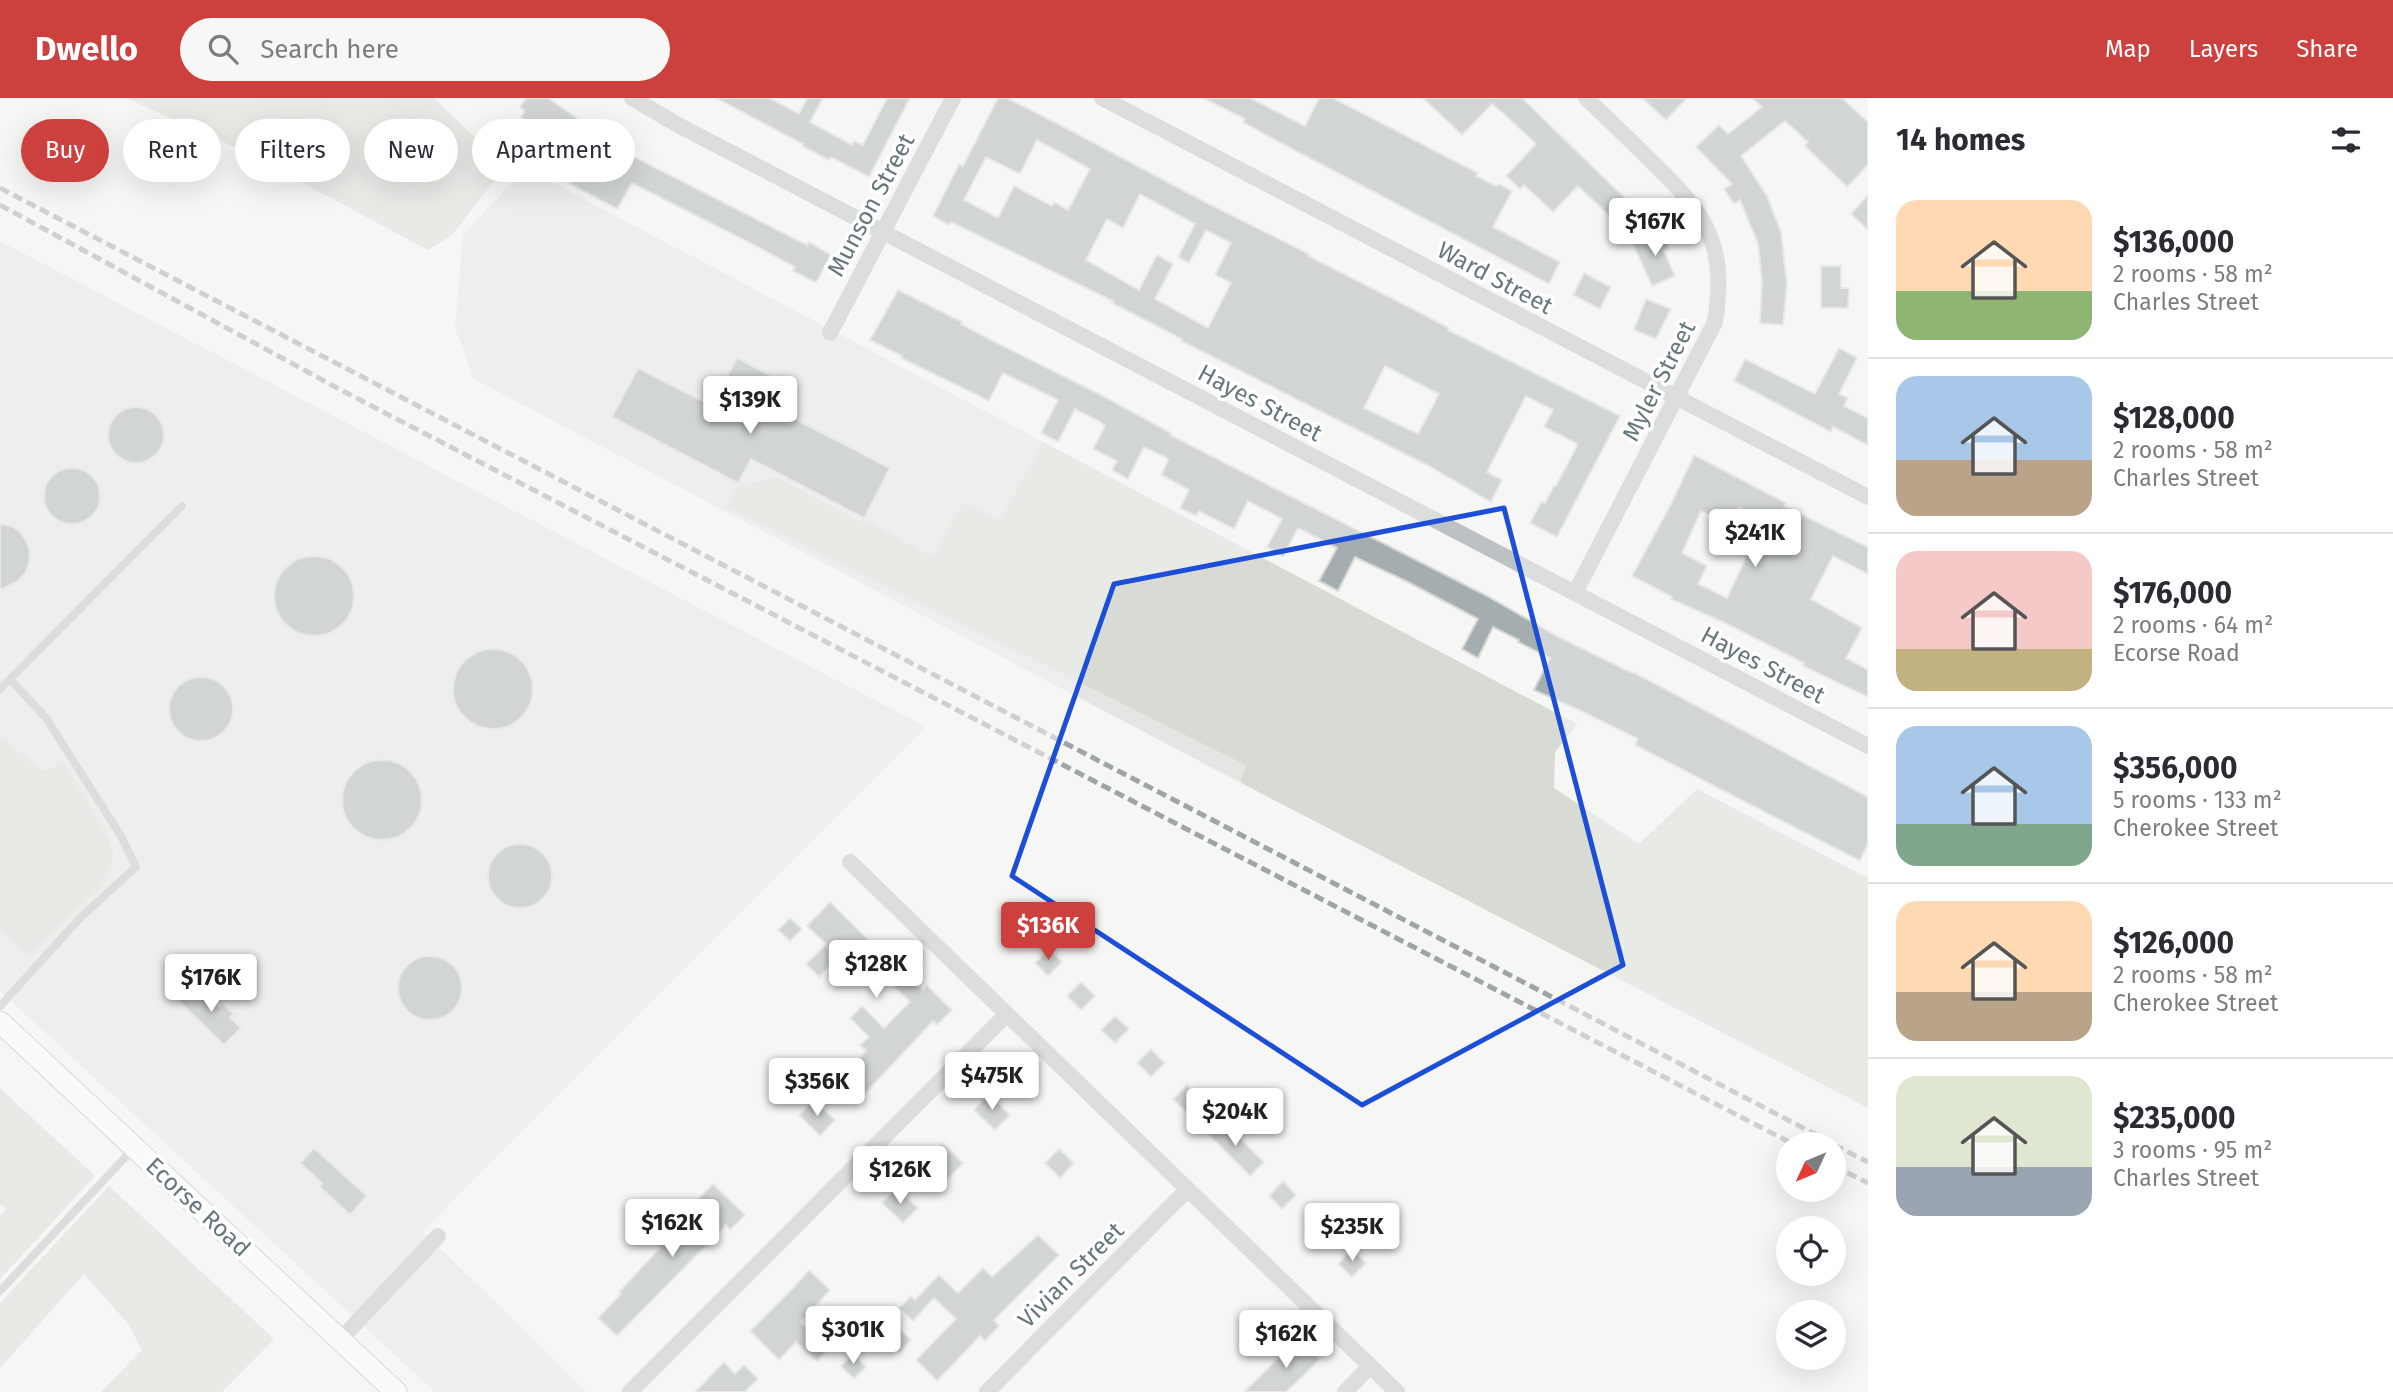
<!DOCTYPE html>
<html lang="en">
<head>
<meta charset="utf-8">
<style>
	:root { --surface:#fff; --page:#f7f7f7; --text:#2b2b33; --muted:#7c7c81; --line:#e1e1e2; --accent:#cc413e }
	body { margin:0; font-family:"Fira Sans",sans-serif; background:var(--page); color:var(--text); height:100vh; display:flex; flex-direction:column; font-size:26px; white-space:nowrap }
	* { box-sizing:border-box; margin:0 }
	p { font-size:23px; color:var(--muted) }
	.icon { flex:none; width:38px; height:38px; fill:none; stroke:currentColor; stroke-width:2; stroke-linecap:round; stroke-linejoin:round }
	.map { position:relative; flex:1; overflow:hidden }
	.details { display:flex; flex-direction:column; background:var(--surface); width:525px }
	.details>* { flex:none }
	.hud { position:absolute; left:21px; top:21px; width:665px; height:63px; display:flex; gap:14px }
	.needle { width:46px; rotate:226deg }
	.controls { position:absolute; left:1776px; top:1034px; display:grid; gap:14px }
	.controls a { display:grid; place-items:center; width:70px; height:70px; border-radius:50%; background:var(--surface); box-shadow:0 7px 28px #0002; font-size:35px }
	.price { position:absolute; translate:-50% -60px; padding:0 16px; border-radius:7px; background:#fff; color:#222; font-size:23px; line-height:46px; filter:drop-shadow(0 2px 4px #0008) }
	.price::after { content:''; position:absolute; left:50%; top:42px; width:21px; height:16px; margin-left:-10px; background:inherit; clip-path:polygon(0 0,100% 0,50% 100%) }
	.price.on { background:var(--accent); color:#fff }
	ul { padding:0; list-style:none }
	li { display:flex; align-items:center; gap:21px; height:175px; padding:0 28px }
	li+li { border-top:2px solid var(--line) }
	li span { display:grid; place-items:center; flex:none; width:196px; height:140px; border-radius:21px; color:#555 }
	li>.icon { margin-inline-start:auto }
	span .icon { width:84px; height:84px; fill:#fffc; stroke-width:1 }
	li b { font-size:30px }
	h2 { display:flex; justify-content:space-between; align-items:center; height:84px; padding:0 28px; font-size:30px }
	.pill { padding:0 24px; border-radius:32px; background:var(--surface); box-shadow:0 7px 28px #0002; font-size:24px; line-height:63px }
	.pill.on { background:var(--accent); color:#fff }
	header { display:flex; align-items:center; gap:42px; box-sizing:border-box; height:98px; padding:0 35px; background:var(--accent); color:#fff }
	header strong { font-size:33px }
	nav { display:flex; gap:38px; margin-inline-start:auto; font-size:24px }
	.search { width:490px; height:63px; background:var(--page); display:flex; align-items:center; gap:18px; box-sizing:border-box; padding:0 24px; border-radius:38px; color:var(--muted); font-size:26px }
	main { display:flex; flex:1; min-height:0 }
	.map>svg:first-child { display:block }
	.built { fill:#e4e6e4 }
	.green { fill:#d8dbd4 }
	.building { fill:#a4aeb0; stroke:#d8d8d6; stroke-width:2; fill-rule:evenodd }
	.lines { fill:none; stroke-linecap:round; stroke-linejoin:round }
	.secondary-casing { stroke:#afb6b8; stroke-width:23 }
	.lane { stroke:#bcc1c3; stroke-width:8 }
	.street { stroke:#bcc1c3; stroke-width:16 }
	.secondary { stroke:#fff; stroke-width:21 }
	.rail { stroke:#9da5a7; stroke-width:5; stroke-dasharray:10 5; stroke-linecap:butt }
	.marked { fill:none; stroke:#1d4ed8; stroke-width:5; stroke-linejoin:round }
	.labels { text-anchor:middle; stroke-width:7; stroke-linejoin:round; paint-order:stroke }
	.street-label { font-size:24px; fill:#66777b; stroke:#fff }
</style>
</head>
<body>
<header>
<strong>Dwello</strong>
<div class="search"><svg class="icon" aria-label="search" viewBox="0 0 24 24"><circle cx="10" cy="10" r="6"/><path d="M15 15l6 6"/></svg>Search here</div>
<nav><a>Map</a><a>Layers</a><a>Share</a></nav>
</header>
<main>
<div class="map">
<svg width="1868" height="1294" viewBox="0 0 1868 1294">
	<rect width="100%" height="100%" fill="#f6f6f4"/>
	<path class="built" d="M525,70L1335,498L1243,686L474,281L455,230L463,137Z
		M0,143L926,629L423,1133L587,1294H435L0,893Z"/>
	<path class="green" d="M126,0H434L484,48L497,75L495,82L452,137L428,152L243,53Z
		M1043,344L1577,626L1555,654L1554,690L1639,746L1697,691L1868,780V1010L1243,686L1241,682L1246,667L726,409L735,390L775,379L868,427L870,424L932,459L964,404L1000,423Z
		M3,640C9,645 16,650 22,655C36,668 42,681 60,664L66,668L109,740L113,755L111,771L99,791L28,858L0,832V642Z
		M0,990L95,1078L0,1181V1118L6,1111L0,1106Z
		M109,1088L274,1241L222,1294H101L142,1252L129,1227L84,1176L0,1270V1205Z"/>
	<path class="building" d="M526,0H548L632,58L807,147L809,144L831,157L816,185L793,173L795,169L754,147L632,85L617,111L563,82L565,80L528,57L543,35L521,19L525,13L520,9Z
		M716,0H769L799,16L807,0H823L810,24L852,47L854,43L863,47L887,0H910L869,79L831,59L829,62L802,48L803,46Z
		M998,0H1007L1064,29L1203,103L1309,156L1308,158L1413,211L1449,230L1448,232L1620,318L1557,439L1530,425L1541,404L1545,405L1554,388H1556L1577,348L1576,345L1544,329L1553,312L1526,298L1487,374L1502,382L1491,404L1427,367L1181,243L1182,241L1112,205L1113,203L951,124L949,127L933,118L959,66L963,68ZM1037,42L1090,71L1068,112L1054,104L1052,108L1014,88L998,120L964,102L986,59L1020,76ZM1140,96L1195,126L1178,159L1189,165L1206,132L1231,145L1215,177L1231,185L1208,230L1155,201L1173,166L1157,157L1139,192L1086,162L1107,121L1123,130ZM1385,268L1439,296L1418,336L1364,310Z
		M1203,0H1250L1305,28L1319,0H1333L1478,75L1476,78L1496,88L1499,86L1512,93L1493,129L1560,164L1549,186L1277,43L1243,24L1245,21Z
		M1423,0H1522L1634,109L1618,126L1578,88L1553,114L1524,87L1520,91L1506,78L1536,46L1504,16L1492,6L1462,37Z
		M1642,0H1687L1666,22Z
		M1752,0H1842L1868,24V67L1847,89L1805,48L1808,44L1785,23L1741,58L1767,98L1781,134L1787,186L1783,227L1760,225L1762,183L1758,146L1740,102L1734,106L1724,91L1732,86L1696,49L1719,27L1728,36L1762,9Z
		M1868,97V132L1851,116Z
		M1661,133L1669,150L1664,153L1675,178L1652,188L1633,146Z
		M1821,168H1841V190H1849L1848,210H1821Z
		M1584,175L1611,189L1600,211L1573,197Z
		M898,192L962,224L961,226L995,244L1101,297L1171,335L1170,337L1487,498L1555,537L1632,575L1633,574L1868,699V746L1860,763L1635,647L1638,641L1581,613L1534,592L1550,560L1518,544L1519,542L1493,529L1478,560L1462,551L1478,521L1406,483L1355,459L1338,493L1319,483L1337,450L1298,430L1283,458L1267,449L1282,421L1248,403L1234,431L1199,413L1196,418L1180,410L1189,392L1161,377L1168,363L1167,360L1144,349L1128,381L1112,372L1117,363L1093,351L1105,328L1099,323L1075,311L1058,344L1041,335L1058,302L1003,275L989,303L901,260L902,258L870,242Z
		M1646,201L1671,211L1656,241L1634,232Z
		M1839,250L1857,260L1839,296L1848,300L1844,308L1868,320V347L1833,329L1831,334L1734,283L1745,261L1815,296Z
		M737,260L779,282L766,306L890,370L864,420L751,361L738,385L612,319L638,270L712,308Z
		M108 337a28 28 0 1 1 56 0a28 28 0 1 1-56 0Z
		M1694,357L1786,405L1784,408L1868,449V476L1833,458L1811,501L1862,530L1846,560L1868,572V599L1803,568L1804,565L1725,525L1671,501L1672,499L1632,478L1672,404ZM1739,409L1764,421L1727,500L1698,486L1707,468L1682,455L1701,413L1730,428Z
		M44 398a28 28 0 1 1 56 0a28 28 0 1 1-56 0Z
		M0,426L11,428L20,434L26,443L30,453L29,465L25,475L18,483L0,492Z
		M274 498a40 40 0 1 1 80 0a40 40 0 1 1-80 0Z
		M453 591a40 40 0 1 1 80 0a40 40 0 1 1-80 0Z
		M169 611a32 32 0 1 1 64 0a32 32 0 1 1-64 0Z
		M342 702a40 40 0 1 1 80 0a40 40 0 1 1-80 0Z
		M488 778a32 32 0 1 1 64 0a32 32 0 1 1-64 0Z
		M830,804L891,864L893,862L923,892L927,887L952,912L937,927L933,923L862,999L841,979L866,953L860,947L869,939L850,920L862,908L884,930L910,904L865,860L860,865L846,851L819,879L806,866L826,846L807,828Z
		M790,820L802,831L790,843L778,832Z
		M1049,851L1062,864L1048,878L1035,865Z
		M398 890a32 32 0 1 1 64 0a32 32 0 1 1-64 0Z
		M1081,884L1095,898L1081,912L1067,898Z
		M197,886L219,908L222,905L234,916L230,919L241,930L224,947L179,903Z
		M1115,918L1129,931L1115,945L1101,932Z
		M1151,951L1165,965L1151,979L1137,965Z
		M1187,987L1200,1000L1186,1014L1173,1001Z
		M989,996L1010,1017L995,1032L974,1012Z
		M814,1002L835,1022L820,1038L799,1017Z
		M1221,1021L1264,1064L1250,1078L1207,1035Z
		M942,1045L963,1065L948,1081L927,1060Z
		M314,1050L367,1098L350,1117L320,1089L322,1085L300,1065Z
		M1059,1051L1074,1065L1060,1080L1045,1065Z
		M1283,1083L1296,1097L1282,1111L1269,1098Z
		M713,1086L745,1117L730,1132L726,1127L617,1238L598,1220L621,1196L619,1194L660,1150L657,1147L672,1132L677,1136L705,1107L698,1101Z
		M897,1090L918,1110L903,1125L882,1105Z
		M1319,1118L1332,1132L1318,1146L1305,1133Z
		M1038,1137L1059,1157L994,1222L999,1228L985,1243L980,1238L937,1283L916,1262L956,1221L934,1200L913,1223L899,1210L911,1198L915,1202L939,1177L958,1195L983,1170L992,1179Z
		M1352,1151L1366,1165L1352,1179L1338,1166Z
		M809,1172L830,1192L801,1224L829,1250L817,1263L796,1244L779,1262L750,1233L795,1188Z
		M897,1229L911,1242L899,1255L885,1242Z
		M1298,1240L1320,1261L1304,1277L1286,1294H1244Z
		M853,1256L866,1269L854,1281L841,1268Z
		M724,1264L735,1276L744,1267L758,1281L745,1294H695Z"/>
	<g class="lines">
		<g class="secondary-casing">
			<path id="secondary" d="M0,924L396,1294"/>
		</g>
		<path class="lane" d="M0,591L182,408
			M0,908L81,819L136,769L121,738L46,620L10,581
			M0,1193L132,1052"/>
		<path class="street" d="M632,0L680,28L862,123L1868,648
			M1102,0L1868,399
			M830,235L953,0
			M1575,495L1715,224C1727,146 1707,117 1652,64C1630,42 1608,21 1586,0
			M850,764L1397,1294
			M340,1242L438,1138
			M630,1294L1006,917
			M987,1294L1187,1092
			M1345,1294L1370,1268"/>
		<use href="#secondary" class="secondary"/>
		<path class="rail" d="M0,90L1834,1046
			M0,107L341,292L1793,1046
			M1834,1047L1868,1064
			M1834,1068L1868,1085"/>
	</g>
	<path d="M0 0H1868V1294H0ZM1504,410L1623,867L1362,1007L1012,778L1114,486Z" fill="#f6f6f4" fill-opacity=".55" fill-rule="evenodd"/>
	<path class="marked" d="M1504,410L1623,867L1362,1007L1012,778L1114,486Z"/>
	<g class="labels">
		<g class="street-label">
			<text transform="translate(871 107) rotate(-62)" y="8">Munson Street</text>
			<text transform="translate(1495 180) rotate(28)" y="8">Ward Street</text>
			<text transform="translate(1659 283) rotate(-63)" y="8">Myler Street</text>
			<text transform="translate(1260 305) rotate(28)" y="8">Hayes Street</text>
			<text transform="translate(1763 567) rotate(28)" y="8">Hayes Street</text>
			<text transform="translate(198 1109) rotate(43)" y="8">Ecorse Road</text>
			<text transform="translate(1071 1177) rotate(-45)" y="8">Vivian Street</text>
		</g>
	</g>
</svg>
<div class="controls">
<a><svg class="needle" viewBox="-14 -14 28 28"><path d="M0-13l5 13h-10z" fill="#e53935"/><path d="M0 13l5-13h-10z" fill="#7c7c81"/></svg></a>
<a><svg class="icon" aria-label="locate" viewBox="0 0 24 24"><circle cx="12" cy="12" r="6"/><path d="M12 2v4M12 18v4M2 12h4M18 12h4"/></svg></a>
<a><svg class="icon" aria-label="layers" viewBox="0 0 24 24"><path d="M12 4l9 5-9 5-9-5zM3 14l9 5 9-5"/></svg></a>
</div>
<b class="price" style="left:1655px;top:160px">$167K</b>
<b class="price" style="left:750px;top:338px">$139K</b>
<b class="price" style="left:1755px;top:471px">$241K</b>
<b class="price on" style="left:1048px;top:864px">$136K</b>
<b class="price" style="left:876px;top:902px">$128K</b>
<b class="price" style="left:211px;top:916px">$176K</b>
<b class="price" style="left:992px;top:1014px">$475K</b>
<b class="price" style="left:817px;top:1020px">$356K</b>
<b class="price" style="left:1235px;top:1050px">$204K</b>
<b class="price" style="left:900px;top:1108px">$126K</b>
<b class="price" style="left:672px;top:1161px">$162K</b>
<b class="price" style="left:1352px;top:1165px">$235K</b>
<b class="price" style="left:853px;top:1268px">$301K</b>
<b class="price" style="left:1286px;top:1272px">$162K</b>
<div class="hud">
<a class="pill on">Buy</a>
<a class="pill">Rent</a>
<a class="pill">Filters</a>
<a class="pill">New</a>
<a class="pill">Apartment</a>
</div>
</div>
<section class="details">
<h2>14 homes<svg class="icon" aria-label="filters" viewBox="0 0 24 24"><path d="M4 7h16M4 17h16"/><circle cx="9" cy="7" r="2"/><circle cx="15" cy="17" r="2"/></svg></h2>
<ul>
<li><span style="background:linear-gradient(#ffd9b3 65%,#8fb573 0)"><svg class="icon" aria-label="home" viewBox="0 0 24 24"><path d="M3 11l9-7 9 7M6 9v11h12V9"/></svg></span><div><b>$136,000</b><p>2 rooms · 58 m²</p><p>Charles Street</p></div></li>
<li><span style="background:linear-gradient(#a9c7e8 60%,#b9a48a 0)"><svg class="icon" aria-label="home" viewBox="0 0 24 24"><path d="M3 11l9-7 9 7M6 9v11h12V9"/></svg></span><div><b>$128,000</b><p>2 rooms · 58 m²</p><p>Charles Street</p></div></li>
<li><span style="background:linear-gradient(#f6c9c9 70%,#c2b280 0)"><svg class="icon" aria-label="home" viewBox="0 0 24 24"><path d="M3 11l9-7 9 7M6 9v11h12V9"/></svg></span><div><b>$176,000</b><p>2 rooms · 64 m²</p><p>Ecorse Road</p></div></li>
<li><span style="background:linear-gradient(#a9c7e8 70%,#7fa58c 0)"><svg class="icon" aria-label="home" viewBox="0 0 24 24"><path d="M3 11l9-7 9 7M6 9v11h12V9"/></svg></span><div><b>$356,000</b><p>5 rooms · 133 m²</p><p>Cherokee Street</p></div></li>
<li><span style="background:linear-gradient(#ffd9b3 65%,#b9a48a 0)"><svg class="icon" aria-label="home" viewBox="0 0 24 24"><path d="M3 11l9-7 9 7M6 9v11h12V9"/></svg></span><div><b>$126,000</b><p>2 rooms · 58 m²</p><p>Cherokee Street</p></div></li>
<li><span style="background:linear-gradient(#dfe7d0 65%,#9aa5b1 0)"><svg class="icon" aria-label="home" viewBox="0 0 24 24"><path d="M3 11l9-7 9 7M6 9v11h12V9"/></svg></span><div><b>$235,000</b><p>3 rooms · 95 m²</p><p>Charles Street</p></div></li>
</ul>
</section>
</main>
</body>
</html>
